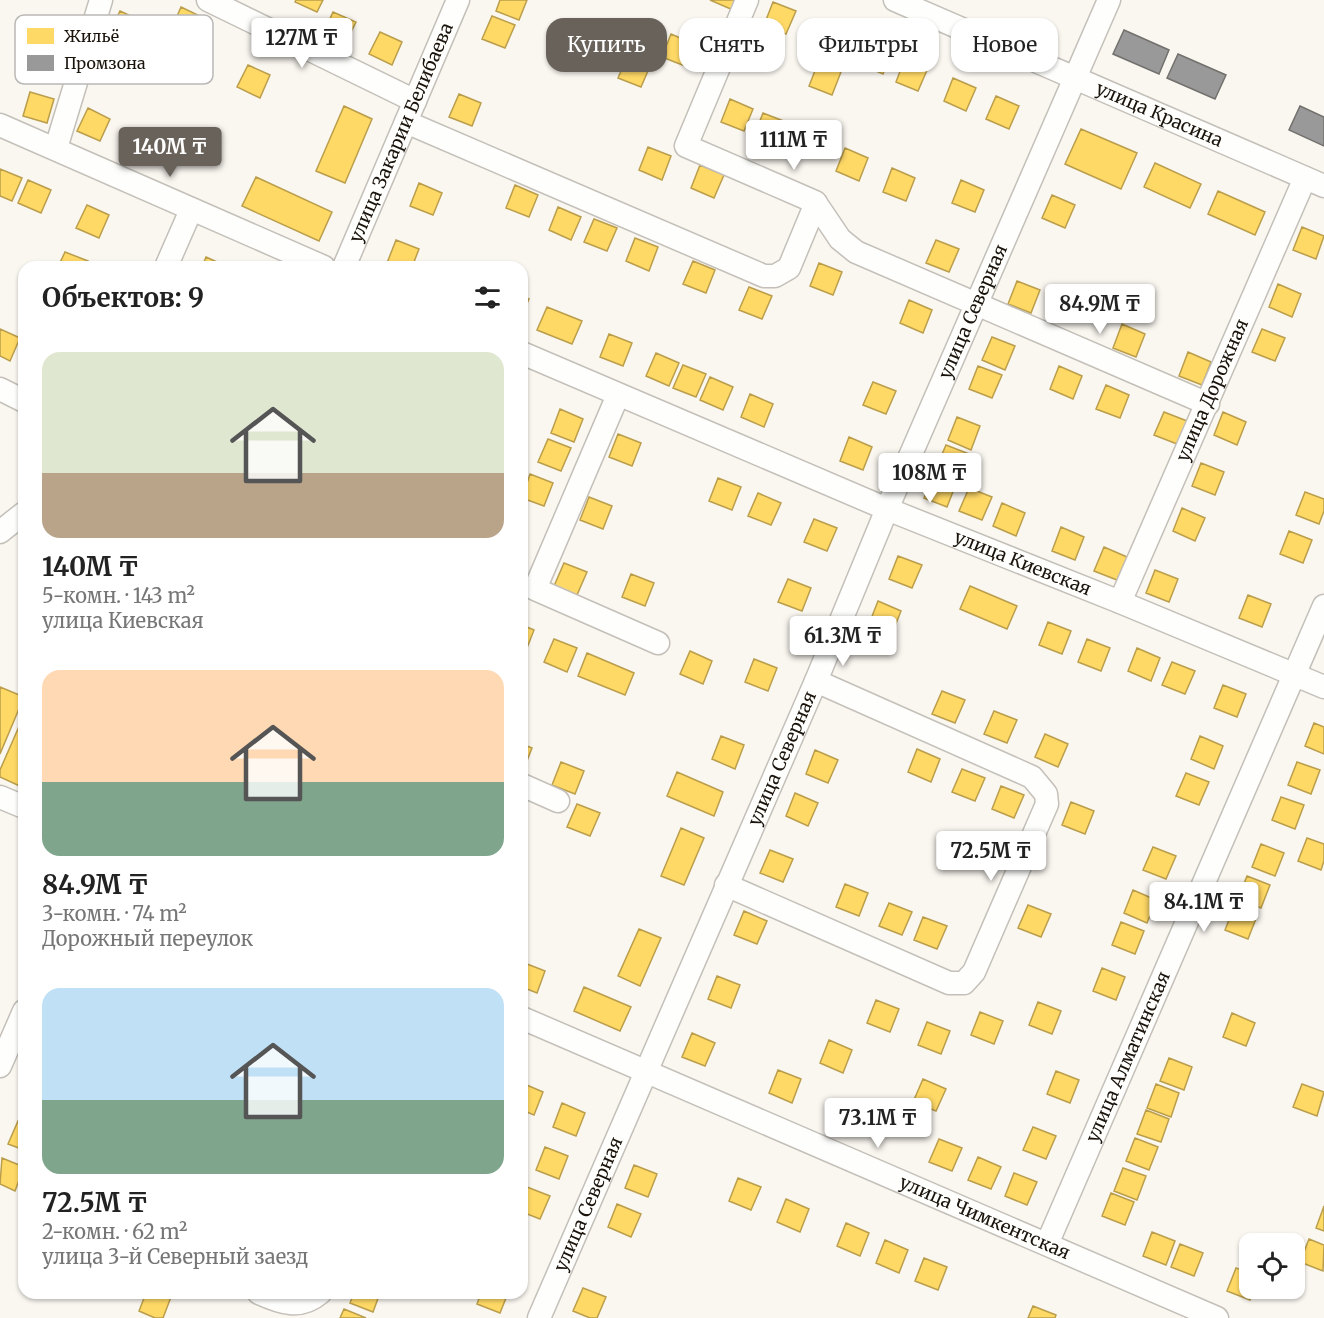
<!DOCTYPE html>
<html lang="ru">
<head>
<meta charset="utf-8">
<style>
	:root { --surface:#fff; --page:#f6f6f6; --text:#222; --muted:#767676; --accent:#68625b }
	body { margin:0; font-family:Merriweather,serif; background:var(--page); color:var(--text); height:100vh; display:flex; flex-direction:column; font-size:22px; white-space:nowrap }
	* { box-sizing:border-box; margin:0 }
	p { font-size:20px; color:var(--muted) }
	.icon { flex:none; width:33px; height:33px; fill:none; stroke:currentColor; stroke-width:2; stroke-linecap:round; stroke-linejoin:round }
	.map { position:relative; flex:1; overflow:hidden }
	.sheet { position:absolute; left:18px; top:261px; width:510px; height:1038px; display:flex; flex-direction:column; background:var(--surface); border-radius:18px; box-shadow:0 2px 4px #0004 }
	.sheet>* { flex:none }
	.hud { position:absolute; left:546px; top:18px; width:570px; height:54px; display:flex; gap:12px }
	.controls { position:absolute; left:1239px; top:1233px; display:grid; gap:12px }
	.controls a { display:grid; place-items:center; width:66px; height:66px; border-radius:12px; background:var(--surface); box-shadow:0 2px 4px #0004; font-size:30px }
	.price { position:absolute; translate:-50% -51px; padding:0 14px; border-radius:6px; background:#fff; color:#222; font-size:20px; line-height:39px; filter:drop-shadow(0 2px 3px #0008) }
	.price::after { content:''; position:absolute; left:50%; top:36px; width:18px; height:14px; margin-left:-9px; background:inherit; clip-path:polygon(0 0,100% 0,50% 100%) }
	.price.on { background:var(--accent); color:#fff }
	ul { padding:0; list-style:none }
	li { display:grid; align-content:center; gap:12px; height:318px; padding:0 24px }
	li span { display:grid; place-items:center; height:186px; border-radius:18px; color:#555 }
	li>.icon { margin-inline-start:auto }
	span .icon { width:108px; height:108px; fill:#fffc; stroke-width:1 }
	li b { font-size:26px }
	h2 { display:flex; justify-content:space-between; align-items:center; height:72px; padding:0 24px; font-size:26px }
	.chip { padding:0 21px; border-radius:18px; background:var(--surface); box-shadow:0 2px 4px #0004; font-size:21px; line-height:54px }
	.chip.on { background:var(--accent); color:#fff }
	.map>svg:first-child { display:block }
	.homes { fill:#ffd966; stroke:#ba9e4b; stroke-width:1.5 }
	.industry { fill:#999; stroke:#73716e; stroke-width:1.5 }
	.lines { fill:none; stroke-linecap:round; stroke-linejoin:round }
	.minor-casing { stroke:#c4c0b9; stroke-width:25 }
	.minor { stroke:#fefefd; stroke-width:22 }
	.labels { text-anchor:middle; stroke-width:6; stroke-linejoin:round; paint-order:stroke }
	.street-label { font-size:18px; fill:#19130b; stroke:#fff }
	.key { fill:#fff; stroke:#bab8b6; stroke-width:1.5 }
	.key-label { font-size:16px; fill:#19130b }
</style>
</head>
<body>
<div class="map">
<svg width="1324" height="1318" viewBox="0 0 1324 1318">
	<rect width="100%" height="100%" fill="#faf6f0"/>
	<path class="homes" d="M296,0H323L317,12L295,2Z
		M500,0H527L519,20L496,11Z
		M710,0H737L733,10Z
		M773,2L796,11L786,34L764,25Z
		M181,7L204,18L193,40L171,30Z
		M120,11L142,21L131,44L109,34Z
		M333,12L356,22L345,44L323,34Z
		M492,16L515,25L505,48L482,39Z
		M564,29L587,38L577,61L554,51Z
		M380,32L402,42L392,65L369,54Z
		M671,34L694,44L685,66L662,57Z
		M869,41L892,51L883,74L860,64Z
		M628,55L651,64L641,87L618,78Z
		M905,58L928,68L918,91L896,82Z
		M818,63L841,72L832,95L809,86Z
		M248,65L270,75L260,98L237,87Z
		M953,78L976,88L966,111L944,101Z
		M30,92L54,99L47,123L23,116Z
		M459,94L481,103L472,126L449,117Z
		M996,96L1019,106L1009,129L986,119Z
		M730,99L753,109L744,131L721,122Z
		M344,106L372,119L345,183L316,171Z
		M88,108L110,119L100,141L77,131Z
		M763,113L786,122L777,145L754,136Z
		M790,125L814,134L804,157L781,148Z
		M1081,129L1137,153L1121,189L1065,164Z
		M648,147L671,156L662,180L639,170Z
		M845,148L868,158L859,181L836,171Z
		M1155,163L1201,184L1190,208L1144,187Z
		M700,165L724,175L714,198L691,188Z
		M892,168L915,178L906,201L883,192Z
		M0,169L22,178L12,201L0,196Z
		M256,177L332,212L319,241L242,206Z
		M28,180L51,190L41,213L18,203Z
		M961,180L984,190L975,212L952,203Z
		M419,183L442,193L433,215L410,206Z
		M515,185L538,195L529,217L506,208Z
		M1218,191L1265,212L1255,235L1208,214Z
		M1052,195L1075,205L1065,228L1042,218Z
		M87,205L109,215L99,238L76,228Z
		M558,207L581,217L571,240L549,230Z
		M594,219L617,228L607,251L584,242Z
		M1302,227L1324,236L1316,259L1293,250Z
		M635,238L658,247L649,271L626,261Z
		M396,240L419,249L412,267H396L387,263Z
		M936,240L959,249L949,272L926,263Z
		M65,252L88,261L85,267H58Z
		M206,257L228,267H202Z
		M693,261L715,270L706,293L683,284Z
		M819,263L842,272L833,295L810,286Z
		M1017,281L1040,290L1031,313L1008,304Z
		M1278,284L1301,294L1292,317L1269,307Z
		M749,287L772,296L762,319L739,310Z
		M1106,287L1129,297L1119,320L1096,311Z
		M522,296L529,299L522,316Z
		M909,300L932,310L923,333L900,323Z
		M547,307L582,321L572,344L537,330Z
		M1122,324L1145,334L1136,357L1113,348Z
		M0,329L20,338L10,361L0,356Z
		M1262,329L1285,338L1275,361L1252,352Z
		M609,334L632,343L623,366L600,357Z
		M992,337L1015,346L1005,370L982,360Z
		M1188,352L1211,362L1202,385L1179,376Z
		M656,353L679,363L669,386L646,376Z
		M683,365L706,374L696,397L673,388Z
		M978,366L1002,375L992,398L969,389Z
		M1059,366L1082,376L1073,399L1050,389Z
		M710,377L733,387L723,410L700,400Z
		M873,382L896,391L886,414L863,405Z
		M1106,385L1129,395L1120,418L1096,409Z
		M750,394L773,404L764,427L741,417Z
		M560,409L583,419L574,442L551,433Z
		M1164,412L1187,421L1177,444L1154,435Z
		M1223,412L1246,422L1237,445L1214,435Z
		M957,417L980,426L971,450L948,440Z
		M618,434L641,443L632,466L609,457Z
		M849,437L872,447L863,470L840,461Z
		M548,439L571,448L561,471L538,462Z
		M946,445L969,454L959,477L936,468Z
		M1201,463L1224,472L1215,495L1192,486Z
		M530,474L553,483L544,506L522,498Z
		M933,475L956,484L947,507L924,498Z
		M718,478L741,487L732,510L709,501Z
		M969,488L992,497L982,520L959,511Z
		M1305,492L1324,499V511L1319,524L1296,515Z
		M758,493L781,503L771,525L748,516Z
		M589,497L612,506L603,529L580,520Z
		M1002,503L1025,513L1016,536L993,526Z
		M1182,508L1205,518L1195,541L1173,531Z
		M814,519L837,528L827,551L804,542Z
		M1061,527L1084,537L1075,560L1052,551Z
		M1289,531L1312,540L1303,563L1280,554Z
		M1104,547L1127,557L1117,580L1094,571Z
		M898,556L922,565L912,588L889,579Z
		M564,563L587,572L577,595L554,586Z
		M1155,570L1178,579L1169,602L1146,593Z
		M631,574L654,583L645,606L622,597Z
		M788,579L811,588L802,611L778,602Z
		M970,586L1017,606L1007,629L960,609Z
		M1248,595L1271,604L1262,627L1239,618Z
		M878,601L901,611L892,634L869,624Z
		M1048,622L1071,631L1062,654L1039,645Z
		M522,625L534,630L525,653L522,652Z
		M554,639L577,648L567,672L544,662Z
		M1087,639L1110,648L1101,671L1078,662Z
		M1137,648L1160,658L1151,681L1128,671Z
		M690,651L712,661L703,684L680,674Z
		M587,653L634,673L625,695L578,676Z
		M754,659L777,668L768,691L745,682Z
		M1172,662L1195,671L1185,694L1162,685Z
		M1223,685L1246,694L1237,717L1214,708Z
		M0,687L24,697L0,754Z
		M942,691L965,700L955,723L932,714Z
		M994,711L1017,720L1007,743L984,734Z
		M24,715V788L0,777V770Z
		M1314,723L1324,727V754L1305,746Z
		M1045,734L1068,744L1058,767L1035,757Z
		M721,736L744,745L735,769L712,759Z
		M1200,736L1223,746L1214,769L1191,759Z
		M522,744L532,748L523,771H522Z
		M917,749L940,759L931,782L908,772Z
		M815,750L838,760L828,783L806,774Z
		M561,762L584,771L575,794L552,785Z
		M1297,762L1320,770L1311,794L1288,785Z
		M962,769L985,778L975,801L952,792Z
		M677,772L723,792L714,816L667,796Z
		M1186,773L1209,782L1199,805L1176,796Z
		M1001,786L1024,795L1014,818L992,809Z
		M795,793L818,803L808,826L786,816Z
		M1281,797L1304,805L1295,829L1272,820Z
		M1071,802L1094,811L1085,834L1062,825Z
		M577,804L600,813L590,836L567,827Z
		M681,828L704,838L684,885L661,876Z
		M1307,838L1324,844V861L1321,870L1298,861Z
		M1261,844L1284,853L1275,876L1252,867Z
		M1153,847L1176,856L1166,879L1143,870Z
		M770,850L793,859L783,882L760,873Z
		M1247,876L1270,885L1261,908L1238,899Z
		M845,884L868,893L859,916L836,907Z
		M1133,890L1156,900L1147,923L1124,913Z
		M889,903L912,912L902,935L879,926Z
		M1028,905L1051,914L1041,937L1018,928Z
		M1234,907L1257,916L1248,939L1225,930Z
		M744,911L767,921L757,944L734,935Z
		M923,917L947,926L937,949L914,940Z
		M1121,922L1144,931L1135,954L1112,945Z
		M639,929L661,938L640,986L618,976Z
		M522,962L545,971L537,993L522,987Z
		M1102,968L1125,977L1116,1000L1093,991Z
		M717,976L740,985L731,1008L708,999Z
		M584,987L631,1007L620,1031L574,1011Z
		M876,1000L899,1009L890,1032L867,1023Z
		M1038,1002L1061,1011L1052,1034L1029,1025Z
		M980,1012L1003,1021L994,1044L971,1035Z
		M1232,1013L1255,1023L1246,1046L1223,1037Z
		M927,1022L950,1031L941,1054L918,1045Z
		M692,1033L715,1043L705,1066L682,1057Z
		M829,1040L852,1050L843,1073L820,1063Z
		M1169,1058L1192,1067L1184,1090L1160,1081Z
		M778,1070L801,1079L792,1103L769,1093Z
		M1056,1071L1079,1080L1070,1103L1047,1094Z
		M923,1079L946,1089L936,1111L913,1102Z
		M522,1083L543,1092L534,1115L522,1110Z
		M1156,1084L1179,1093L1171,1117L1147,1108Z
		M1302,1084L1324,1092L1317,1116L1293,1107Z
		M562,1103L585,1113L576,1136L553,1127Z
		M853,1103L876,1112L867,1135L844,1126Z
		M1146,1110L1169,1119L1161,1142L1137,1134Z
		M18,1121L24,1123V1150L8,1144Z
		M1033,1127L1056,1136L1046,1159L1023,1150Z
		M1135,1138L1158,1147L1149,1170L1126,1161Z
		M939,1139L962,1148L952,1171L929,1162Z
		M545,1147L568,1156L559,1179L536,1170Z
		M978,1157L1001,1167L991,1189L968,1180Z
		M2,1158L24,1167L15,1191L0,1184Z
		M634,1165L657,1174L648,1197L625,1188Z
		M1123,1168L1146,1176L1137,1200L1114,1191Z
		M1014,1173L1037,1182L1027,1205L1005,1196Z
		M738,1178L761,1187L751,1210L729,1201Z
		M527,1187L550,1196L540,1219L522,1212V1199Z
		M1111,1193L1134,1202L1125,1225L1102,1216Z
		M786,1199L809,1209L800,1232L777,1222Z
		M617,1204L641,1214L631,1237L608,1227Z
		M1324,1206V1231L1316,1228Z
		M846,1223L869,1233L860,1256L837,1246Z
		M1152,1232L1175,1241L1166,1265L1143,1256Z
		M1309,1239L1324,1245L1323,1271L1300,1262Z
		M885,1240L908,1250L899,1273L876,1263Z
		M1180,1244L1203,1253L1194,1276L1171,1267Z
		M924,1258L947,1267L938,1290L915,1281Z
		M1236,1268L1250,1273V1288H1255L1250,1300L1227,1291Z
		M583,1288L606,1297L597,1318H590L573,1311Z
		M146,1293H160L171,1297L163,1318H155L139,1311Z
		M354,1293H380L373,1312L350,1303Z
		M481,1293H508L500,1313L477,1304Z
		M1033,1306L1056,1315L1055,1318H1028Z
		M344,1309L366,1318H340Z"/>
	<path class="industry" d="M1124,30L1169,50L1159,74L1113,54Z
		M1178,54L1226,75L1215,99L1167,78Z
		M1300,106L1324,117V146L1289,130Z"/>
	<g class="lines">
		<g class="minor-casing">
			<g id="minor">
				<path d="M208,0L415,101"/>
				<path d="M747,0L686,146L815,202L840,239L856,252L1208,404"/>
				<path id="s1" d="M895,0L1324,186"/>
				<path d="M406,122L764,276H775L789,268L816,203"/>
				<path d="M0,125L324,267"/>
				<path d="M56,148L101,0"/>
				<path d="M166,267L191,210"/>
				<path id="s2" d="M344,267L458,0"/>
				<path id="s3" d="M522,353L887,509L1120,602L1324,687"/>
				<path d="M0,389L24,401"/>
				<path d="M618,395L535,589L658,643"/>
				<path d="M0,532L24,513"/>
				<path id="s4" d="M1120,602L1305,178"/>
				<path d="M522,785L558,801"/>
				<path d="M0,797L24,807"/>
				<path d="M726,885L949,983H964L974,972L1047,804L1046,794L1032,777L816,681"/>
				<path id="s5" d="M522,1018L1217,1318"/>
				<path d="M0,1066L24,1011"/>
				<path id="s6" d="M1047,1244L1324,606"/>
				<path d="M259,1293C281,1303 300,1310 320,1293"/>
				<path id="s7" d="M539,1318L816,681L887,509L1109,0"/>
			</g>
		</g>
		<use href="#minor" class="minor"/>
	</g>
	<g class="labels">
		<g class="street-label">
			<text dy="6" stroke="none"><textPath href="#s1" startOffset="288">улица Красина</textPath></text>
			<text dy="6" stroke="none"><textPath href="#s2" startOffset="146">улица Закарии Белибаева</textPath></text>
			<text dy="6" stroke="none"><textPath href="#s7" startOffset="1096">улица Северная</textPath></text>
			<text dy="6" stroke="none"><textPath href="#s4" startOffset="231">улица Дорожная</textPath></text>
			<text dy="6" stroke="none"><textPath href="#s3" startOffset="543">улица Киевская</textPath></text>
			<text dy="6" stroke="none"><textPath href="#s7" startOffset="610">улица Северная</textPath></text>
			<text dy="6" stroke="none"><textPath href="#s6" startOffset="204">улица Алматинская</textPath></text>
			<text dy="6" stroke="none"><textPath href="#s7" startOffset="124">улица Северная</textPath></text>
			<text dy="6" stroke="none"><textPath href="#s5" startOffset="504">улица Чимкентская</textPath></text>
		</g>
	</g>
	<rect x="15" y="15" width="198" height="69" rx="9" class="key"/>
	<rect x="27" y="28" width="27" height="16" fill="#ffd966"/>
	<rect x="27" y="55" width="27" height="16" fill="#999"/>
	<g class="key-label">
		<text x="64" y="42">Жильё</text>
		<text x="64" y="69">Промзона</text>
	</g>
</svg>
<div class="controls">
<a><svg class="icon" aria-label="locate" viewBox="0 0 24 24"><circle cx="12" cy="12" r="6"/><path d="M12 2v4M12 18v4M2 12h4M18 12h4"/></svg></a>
</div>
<b class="price" style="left:302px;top:69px">127M ₸</b>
<b class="price" style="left:794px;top:171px">111M ₸</b>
<b class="price on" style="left:170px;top:178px">140M ₸</b>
<b class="price" style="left:1100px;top:335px">84.9M ₸</b>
<b class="price" style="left:930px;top:504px">108M ₸</b>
<b class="price" style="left:843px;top:667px">61.3M ₸</b>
<b class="price" style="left:991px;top:882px">72.5M ₸</b>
<b class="price" style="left:1204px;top:933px">84.1M ₸</b>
<b class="price" style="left:878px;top:1149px">73.1M ₸</b>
<div class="hud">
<a class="chip on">Купить</a>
<a class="chip">Снять</a>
<a class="chip">Фильтры</a>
<a class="chip">Новое</a>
</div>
<section class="sheet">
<h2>Объектов: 9<svg class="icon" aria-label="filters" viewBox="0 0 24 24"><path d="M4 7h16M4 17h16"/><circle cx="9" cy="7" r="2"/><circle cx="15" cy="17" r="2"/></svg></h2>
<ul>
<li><span style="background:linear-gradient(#dfe7d0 65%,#b9a48a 0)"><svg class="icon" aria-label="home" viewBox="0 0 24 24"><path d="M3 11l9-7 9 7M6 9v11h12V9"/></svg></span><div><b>140M ₸</b><p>5-комн. · 143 m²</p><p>улица Киевская</p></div></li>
<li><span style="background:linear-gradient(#ffd9b3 60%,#7fa58c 0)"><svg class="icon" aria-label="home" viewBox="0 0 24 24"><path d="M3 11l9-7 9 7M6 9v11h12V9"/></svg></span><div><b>84.9M ₸</b><p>3-комн. · 74 m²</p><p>Дорожный переулок</p></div></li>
<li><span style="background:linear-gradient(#bfe0f5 60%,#7fa58c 0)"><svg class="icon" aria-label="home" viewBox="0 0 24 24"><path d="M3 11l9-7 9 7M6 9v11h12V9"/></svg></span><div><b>72.5M ₸</b><p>2-комн. · 62 m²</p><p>улица 3-й Северный заезд</p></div></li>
</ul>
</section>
</div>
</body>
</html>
